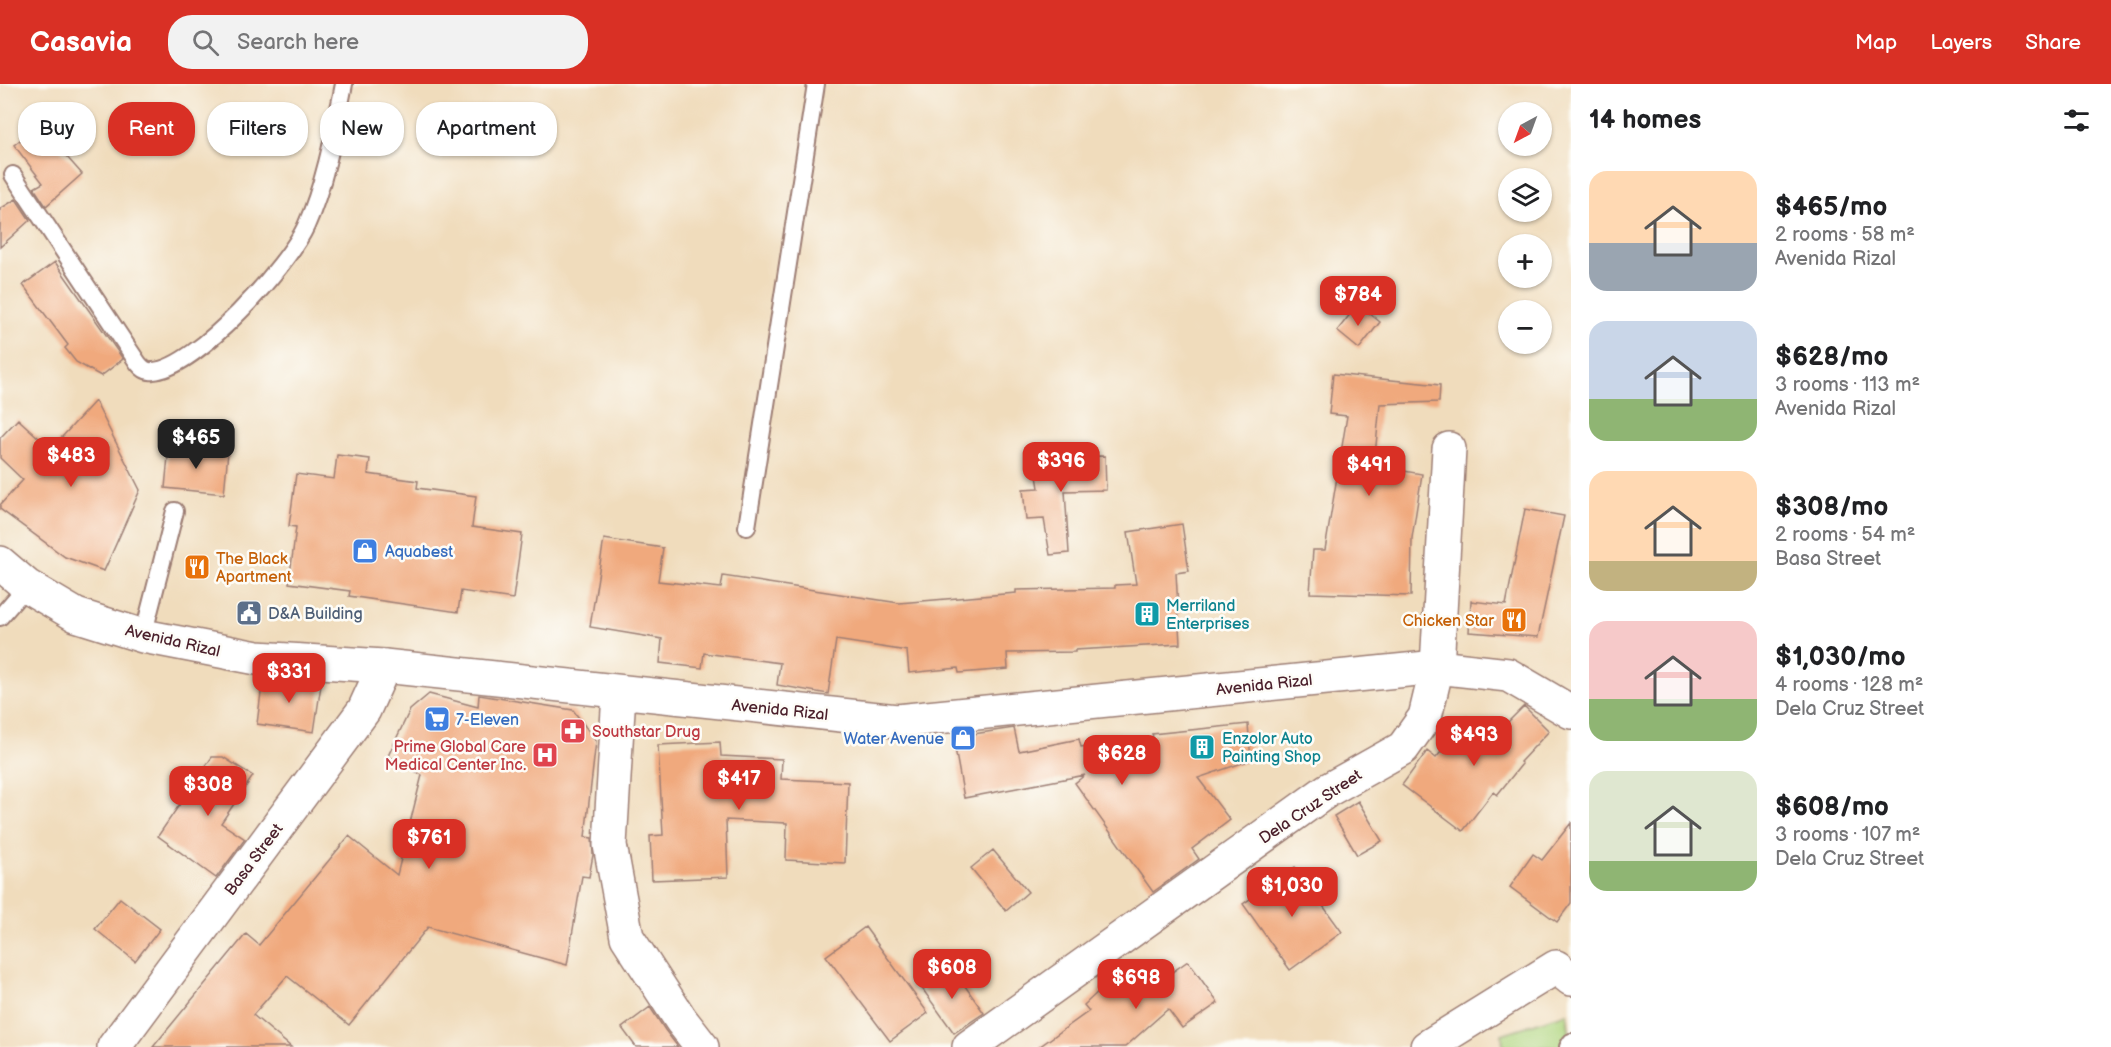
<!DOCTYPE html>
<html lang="en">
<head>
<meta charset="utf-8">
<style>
	:root { --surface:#fff; --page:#f2f2f2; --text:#202124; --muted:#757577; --accent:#d93025 }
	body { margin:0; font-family:"Balsamiq Sans",sans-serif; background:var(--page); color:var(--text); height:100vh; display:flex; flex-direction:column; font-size:22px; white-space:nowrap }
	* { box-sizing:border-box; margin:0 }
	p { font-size:20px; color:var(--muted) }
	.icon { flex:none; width:33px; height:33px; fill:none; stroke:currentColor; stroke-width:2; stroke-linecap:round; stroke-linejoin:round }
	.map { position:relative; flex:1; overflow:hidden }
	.details { display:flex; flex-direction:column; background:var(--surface); width:540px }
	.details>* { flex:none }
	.top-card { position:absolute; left:18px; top:18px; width:570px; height:54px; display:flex; gap:12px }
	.needle { width:39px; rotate:221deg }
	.controls { position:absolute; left:1498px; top:18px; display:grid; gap:12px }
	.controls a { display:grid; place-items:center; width:54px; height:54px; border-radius:50%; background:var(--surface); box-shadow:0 2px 4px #0004; font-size:30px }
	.price { position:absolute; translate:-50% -51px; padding:0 14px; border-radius:12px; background:var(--accent); color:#fff; font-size:20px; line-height:39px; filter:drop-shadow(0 2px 3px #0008) }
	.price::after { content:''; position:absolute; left:50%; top:36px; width:18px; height:14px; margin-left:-9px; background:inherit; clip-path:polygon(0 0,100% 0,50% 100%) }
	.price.current { background:#222; color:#fff }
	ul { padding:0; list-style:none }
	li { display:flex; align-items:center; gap:18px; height:150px; padding:0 18px }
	li span { display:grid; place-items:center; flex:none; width:168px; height:120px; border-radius:18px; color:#555 }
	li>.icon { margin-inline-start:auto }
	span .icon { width:72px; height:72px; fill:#fffc; stroke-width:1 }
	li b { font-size:26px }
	h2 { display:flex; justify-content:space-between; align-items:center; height:72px; padding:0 18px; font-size:26px }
	.tag { padding:0 21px; border-radius:24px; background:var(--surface); box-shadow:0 2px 4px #0004; font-size:21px; line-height:54px }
	.tag.current { background:var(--accent); color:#fff }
	header { display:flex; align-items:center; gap:36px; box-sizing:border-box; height:84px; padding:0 30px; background:var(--accent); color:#fff }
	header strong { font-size:28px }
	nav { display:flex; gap:33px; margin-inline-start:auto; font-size:21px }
	.search { width:420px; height:54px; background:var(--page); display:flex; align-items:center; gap:15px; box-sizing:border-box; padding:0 21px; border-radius:24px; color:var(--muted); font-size:22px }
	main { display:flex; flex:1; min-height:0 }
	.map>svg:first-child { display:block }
	.green { fill:#b0d680; stroke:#7d7a56; stroke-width:1.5 }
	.building { fill:#f0a97d }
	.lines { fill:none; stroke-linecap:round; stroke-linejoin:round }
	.lane-casing { stroke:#9d7e74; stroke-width:20 }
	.street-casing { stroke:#9d7e74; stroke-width:36 }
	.secondary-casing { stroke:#9d7e74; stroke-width:36 }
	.lane { stroke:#fff; stroke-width:16 }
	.street { stroke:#fff; stroke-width:33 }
	.secondary { stroke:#fff; stroke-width:33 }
	.labels { text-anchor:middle; stroke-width:5; stroke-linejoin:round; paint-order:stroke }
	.shop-label { font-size:16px; fill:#366cbe; stroke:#fdfcf7; text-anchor:start }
	.food-label { font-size:16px; fill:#c56008; stroke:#fdfcf7; text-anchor:start }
	.culture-label { font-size:16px; fill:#0d838f; stroke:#fdfcf7; text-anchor:start }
	.service-label { font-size:16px; fill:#4e5e75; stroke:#fdfcf7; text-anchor:start }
	.street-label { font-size:16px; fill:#4a1f2b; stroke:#fdfcf7 }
	.health-label { font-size:16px; fill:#be3a42; stroke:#fdfcf7; text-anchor:start }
</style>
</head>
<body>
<header>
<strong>Casavia</strong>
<div class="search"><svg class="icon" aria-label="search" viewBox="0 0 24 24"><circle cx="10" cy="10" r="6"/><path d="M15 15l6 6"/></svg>Search here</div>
<nav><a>Map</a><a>Layers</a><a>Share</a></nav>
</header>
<main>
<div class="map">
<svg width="1571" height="963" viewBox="0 0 1571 963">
	<rect width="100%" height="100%" fill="#fdfcf7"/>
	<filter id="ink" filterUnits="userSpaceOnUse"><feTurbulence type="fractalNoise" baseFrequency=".0167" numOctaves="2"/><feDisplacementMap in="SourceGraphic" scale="12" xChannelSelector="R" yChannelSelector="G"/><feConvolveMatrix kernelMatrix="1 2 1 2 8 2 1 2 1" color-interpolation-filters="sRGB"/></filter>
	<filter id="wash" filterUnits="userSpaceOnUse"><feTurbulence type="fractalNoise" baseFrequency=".008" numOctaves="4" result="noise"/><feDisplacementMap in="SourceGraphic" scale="24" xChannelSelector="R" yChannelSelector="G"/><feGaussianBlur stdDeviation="1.35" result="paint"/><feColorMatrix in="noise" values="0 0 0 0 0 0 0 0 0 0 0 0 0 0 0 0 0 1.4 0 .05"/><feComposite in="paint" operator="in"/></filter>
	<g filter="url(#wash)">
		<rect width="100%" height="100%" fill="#f0dcbc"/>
		<path class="green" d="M1567,929L1571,963H1503L1502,950Z"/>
		<g id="blocks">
			<path class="building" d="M47,35L65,58L58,63L82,90L46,122L34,104L43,99L14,61Z
				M16,115L30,136L0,163V125Z
				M55,178L123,275L101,292L76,278L65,264L68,261L23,201Z
				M1358,220L1380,238L1359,265L1337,247Z
				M1333,290L1440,301L1439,318L1380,320L1374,382L1422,390L1412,454L1411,512L1310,509L1313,466H1325L1347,332L1329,330Z
				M95,317L140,406L104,487L65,473L0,425V421L23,396L0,374V354L18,335L51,365Z
				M169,362L228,368L224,410L165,404Z
				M337,371L370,375L368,390L418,397L417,404L476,412L472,443L522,450L513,515L461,507L458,528L349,512L350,507L289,499L296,443L289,442L296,390L334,395Z
				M1105,372L1106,406L1065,407L1069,469L1050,471L1044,435L1026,436L1023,405L1039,404L1034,373Z
				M1525,425L1564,432L1538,553L1469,548L1471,517L1506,521Z
				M1182,440L1189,487L1176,489L1180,560L1075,566V568L1007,569L1008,585L959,589L958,584L909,589L907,567L836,556L828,610L777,601L780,579L704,569L702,584L660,579L662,555L590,543L604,455L663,464L658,497L721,504L723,492L899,519L1016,509V506L1115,504V501L1136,500L1128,448Z
				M263,593L321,601L314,648L257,640Z
				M429,610L478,623L479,611L573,626L596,657L585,753L592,754L593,771L589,793L582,792L567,881L428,843L349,941L287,892L253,931L291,963H153L246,850L259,861L349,752L397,791L422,691L388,672L410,626Z
				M1524,622L1549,647L1520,678L1522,680L1497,711L1493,708L1463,747L1402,701L1427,667L1436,674L1467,636L1491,655Z
				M1248,640L1251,676L1198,694L1230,736L1192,765L1199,775L1153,808L1075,699L1085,691L964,714L953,653L1014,644L1019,667L1079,655L1081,663L1153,653L1152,650Z
				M720,658L721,672L782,675L781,695L848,698L845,779L786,776L787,739L726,736L728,793L652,796L650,752L663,751L658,661Z
				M212,673H223L253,692L221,739L245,755L216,794L158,752Z
				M1358,717L1382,757L1357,771L1334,732Z
				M1571,739V819L1557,838L1510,803L1533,770L1542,776Z
				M993,766L1028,808L1006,827L971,784Z
				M1295,783L1342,848L1290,886L1243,820Z
				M120,814L160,845L135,877L95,845Z
				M865,843L928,929L890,957L826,872Z
				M1188,877L1218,919L1182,944L1168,925L1125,963H1039L1089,927L1084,921L1118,889L1138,912Z
				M951,882L984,929L954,949L921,903Z
				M650,923L665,946L678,963H636L622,944Z"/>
		</g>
	</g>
	<g filter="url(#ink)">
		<use href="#blocks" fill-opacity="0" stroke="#9d7e74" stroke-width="1.5"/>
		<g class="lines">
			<g class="lane-casing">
				<path id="lane" d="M13,91L138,279C142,284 146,288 153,287C196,285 289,180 306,142C325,100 335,45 344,0
					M747,443L816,0
					M0,533L27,502
					M143,552L175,427
					M1568,963L1571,958"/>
			</g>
			<g class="street-casing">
				<path id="street" d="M619,609L610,761L627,853L681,936L702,963
					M114,963L364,626L384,582
					M969,963L1328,706L1403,664L1425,633L1437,583L1449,365
					M1427,963L1556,883L1571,895"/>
			</g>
			<g class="secondary-casing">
				<path id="secondary" d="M0,479L27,502L76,531L143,552L257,574L384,582L897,637L1437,583L1508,591L1571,628"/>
			</g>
			<use href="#lane" class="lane"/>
			<use href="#street" class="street"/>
			<use href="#secondary" class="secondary"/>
		</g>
	</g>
	<defs>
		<g id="shop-square" transform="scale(1.35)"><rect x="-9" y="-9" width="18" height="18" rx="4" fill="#3f7fe0" stroke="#fdfcf7"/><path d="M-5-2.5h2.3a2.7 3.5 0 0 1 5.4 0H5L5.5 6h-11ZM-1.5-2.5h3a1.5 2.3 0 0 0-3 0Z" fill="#fff"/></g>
		<g id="restaurant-square" transform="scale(1.35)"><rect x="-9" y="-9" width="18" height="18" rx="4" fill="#e8710a" stroke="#fdfcf7"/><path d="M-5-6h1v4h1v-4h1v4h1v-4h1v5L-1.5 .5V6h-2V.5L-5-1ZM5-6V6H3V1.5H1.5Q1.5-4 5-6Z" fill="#fff"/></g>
		<g id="civic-square" transform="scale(1.35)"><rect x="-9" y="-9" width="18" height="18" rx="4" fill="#5c6f8a" stroke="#fdfcf7"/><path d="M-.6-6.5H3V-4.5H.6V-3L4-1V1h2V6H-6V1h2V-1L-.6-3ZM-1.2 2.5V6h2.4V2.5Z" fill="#fff"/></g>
		<g id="building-square" transform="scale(1.35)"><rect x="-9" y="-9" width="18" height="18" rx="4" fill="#0f9aa8" stroke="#fdfcf7"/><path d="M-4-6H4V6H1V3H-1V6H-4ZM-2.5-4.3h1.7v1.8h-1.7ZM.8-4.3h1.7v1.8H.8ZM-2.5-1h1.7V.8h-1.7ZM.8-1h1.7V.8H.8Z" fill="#fff"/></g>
		<g id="supermarket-square" transform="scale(1.35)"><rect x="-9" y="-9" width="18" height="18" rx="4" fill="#3f7fe0" stroke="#fdfcf7"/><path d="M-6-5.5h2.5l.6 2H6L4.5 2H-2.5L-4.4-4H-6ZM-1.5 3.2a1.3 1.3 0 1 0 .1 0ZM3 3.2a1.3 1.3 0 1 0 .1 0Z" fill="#fff"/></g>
		<g id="pharmacy-square" transform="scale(1.35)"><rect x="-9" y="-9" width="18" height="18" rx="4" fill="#e0444e" stroke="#fdfcf7"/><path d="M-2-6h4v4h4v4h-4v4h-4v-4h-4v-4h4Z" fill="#fff"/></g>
		<g id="hospital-square" transform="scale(1.35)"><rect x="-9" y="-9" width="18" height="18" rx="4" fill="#e0444e" stroke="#fdfcf7"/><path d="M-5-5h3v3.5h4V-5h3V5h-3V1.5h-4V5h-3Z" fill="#fff"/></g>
	</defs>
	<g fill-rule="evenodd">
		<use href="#shop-square" x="365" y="467"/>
		<use href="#restaurant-square" x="197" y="483"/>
		<use href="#civic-square" x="249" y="529"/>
		<use href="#building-square" x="1147" y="530"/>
		<use href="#restaurant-square" x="1514" y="536"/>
		<use href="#supermarket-square" x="437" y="635"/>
		<use href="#pharmacy-square" x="573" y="647"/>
		<use href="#shop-square" x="963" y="654"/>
		<use href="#building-square" x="1202" y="663"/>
		<use href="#hospital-square" x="545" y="671"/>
	</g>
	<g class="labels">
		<g class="shop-label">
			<text x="385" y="473">Aquabest</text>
			<text x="456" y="641">7-Eleven</text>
			<text x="944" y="660" text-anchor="end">Water Avenue</text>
		</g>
		<g class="food-label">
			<text x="216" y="480">The Black<tspan x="216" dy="18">Apartment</tspan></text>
			<text x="1494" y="542" text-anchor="end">Chicken Star</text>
		</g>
		<g class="culture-label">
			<text x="1166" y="527">Merriland<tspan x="1166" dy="18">Enterprises</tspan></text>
			<text x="1222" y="660">Enzolor Auto<tspan x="1222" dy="18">Painting Shop</tspan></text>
		</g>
		<g class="service-label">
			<text x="268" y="535">D&amp;A Building</text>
		</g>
		<g class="street-label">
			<text transform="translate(173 556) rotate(13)" y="6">Avenida Rizal</text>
			<text transform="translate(1264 600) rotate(-6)" y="6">Avenida Rizal</text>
			<text transform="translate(780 625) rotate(6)" y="6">Avenida Rizal</text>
			<text transform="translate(1310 722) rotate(-34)" y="6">Dela Cruz Street</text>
			<text transform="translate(253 775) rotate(-53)" y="6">Basa Street</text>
		</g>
		<g class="health-label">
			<text x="592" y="653">Southstar Drug</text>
			<text x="526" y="668" text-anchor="end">Prime Global Care<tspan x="526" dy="18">Medical Center Inc.</tspan></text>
		</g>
	</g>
</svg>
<div class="controls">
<a><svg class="needle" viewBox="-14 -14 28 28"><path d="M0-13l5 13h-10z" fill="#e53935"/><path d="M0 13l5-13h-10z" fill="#757577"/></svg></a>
<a><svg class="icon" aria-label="layers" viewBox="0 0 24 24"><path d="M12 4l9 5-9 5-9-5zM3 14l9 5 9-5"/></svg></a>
<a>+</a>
<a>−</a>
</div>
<b class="price" style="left:1358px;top:243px">$784</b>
<b class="price current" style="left:196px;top:386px">$465</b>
<b class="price" style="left:71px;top:404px">$483</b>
<b class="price" style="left:1061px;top:409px">$396</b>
<b class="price" style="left:1369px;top:413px">$491</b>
<b class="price" style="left:289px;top:620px">$331</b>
<b class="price" style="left:1474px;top:683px">$493</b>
<b class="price" style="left:1122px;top:702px">$628</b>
<b class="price" style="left:739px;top:727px">$417</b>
<b class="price" style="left:208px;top:733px">$308</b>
<b class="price" style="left:429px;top:786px">$761</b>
<b class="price" style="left:1292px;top:834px">$1,030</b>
<b class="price" style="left:952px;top:916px">$608</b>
<b class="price" style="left:1136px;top:926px">$698</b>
<div class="top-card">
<a class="tag">Buy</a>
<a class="tag current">Rent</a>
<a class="tag">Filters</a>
<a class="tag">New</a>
<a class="tag">Apartment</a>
</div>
</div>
<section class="details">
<h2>14 homes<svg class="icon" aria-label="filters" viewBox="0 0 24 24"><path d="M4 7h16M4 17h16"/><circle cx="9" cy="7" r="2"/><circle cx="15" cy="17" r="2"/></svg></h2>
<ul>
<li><span style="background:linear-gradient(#ffd9b3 60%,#9aa5b1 0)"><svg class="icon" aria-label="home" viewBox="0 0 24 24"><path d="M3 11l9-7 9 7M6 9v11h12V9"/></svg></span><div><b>$465/mo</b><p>2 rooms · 58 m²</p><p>Avenida Rizal</p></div></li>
<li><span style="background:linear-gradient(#c9d6e8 65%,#8fb573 0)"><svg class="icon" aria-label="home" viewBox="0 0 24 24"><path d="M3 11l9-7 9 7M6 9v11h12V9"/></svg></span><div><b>$628/mo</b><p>3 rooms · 113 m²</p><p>Avenida Rizal</p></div></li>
<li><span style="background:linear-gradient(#ffd9b3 75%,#c2b280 0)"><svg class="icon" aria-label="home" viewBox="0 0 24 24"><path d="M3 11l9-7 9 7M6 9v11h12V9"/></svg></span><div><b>$308/mo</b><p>2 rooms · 54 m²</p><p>Basa Street</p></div></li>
<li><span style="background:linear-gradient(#f6c9c9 65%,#8fb573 0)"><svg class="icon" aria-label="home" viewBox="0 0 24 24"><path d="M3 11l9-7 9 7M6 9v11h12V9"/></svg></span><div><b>$1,030/mo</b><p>4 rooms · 128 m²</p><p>Dela Cruz Street</p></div></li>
<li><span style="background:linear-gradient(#dfe7d0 75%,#8fb573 0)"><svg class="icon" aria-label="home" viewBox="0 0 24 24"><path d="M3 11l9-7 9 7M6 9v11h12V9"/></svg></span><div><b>$608/mo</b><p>3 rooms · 107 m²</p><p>Dela Cruz Street</p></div></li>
</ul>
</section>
</main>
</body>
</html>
